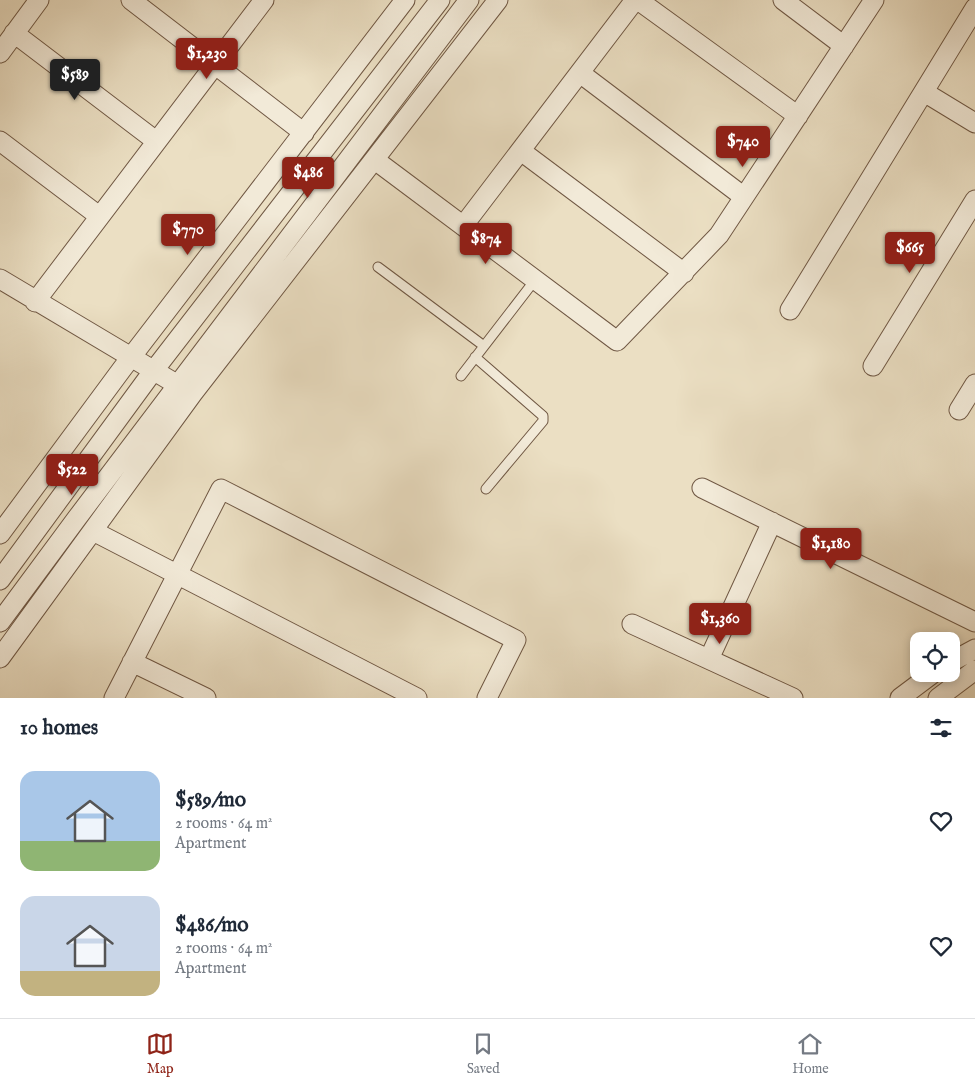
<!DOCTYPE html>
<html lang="en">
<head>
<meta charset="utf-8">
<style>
	:root { --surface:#fff; --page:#f6f6f7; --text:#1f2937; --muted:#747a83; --line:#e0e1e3; --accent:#8f2418 }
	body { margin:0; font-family:"IM FELL English",serif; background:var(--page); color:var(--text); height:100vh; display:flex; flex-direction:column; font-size:19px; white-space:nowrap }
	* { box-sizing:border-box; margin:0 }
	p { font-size:16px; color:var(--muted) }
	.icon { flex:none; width:28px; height:28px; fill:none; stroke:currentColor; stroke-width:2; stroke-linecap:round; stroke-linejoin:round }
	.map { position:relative; height:698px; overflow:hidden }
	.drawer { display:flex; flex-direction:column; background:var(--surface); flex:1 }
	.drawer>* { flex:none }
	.fabs { position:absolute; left:910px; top:632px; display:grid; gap:10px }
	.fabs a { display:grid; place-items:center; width:50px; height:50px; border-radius:10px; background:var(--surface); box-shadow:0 2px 8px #0003; font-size:25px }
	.price { position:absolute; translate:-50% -42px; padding:0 11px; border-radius:5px; background:var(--accent); color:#fff; font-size:16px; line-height:32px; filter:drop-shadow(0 1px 2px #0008) }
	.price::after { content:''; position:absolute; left:50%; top:30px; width:15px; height:11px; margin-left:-8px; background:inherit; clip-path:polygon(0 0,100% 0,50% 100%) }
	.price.current { background:#222; color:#fff }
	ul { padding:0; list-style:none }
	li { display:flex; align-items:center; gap:15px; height:125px; padding:0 20px }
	li span { display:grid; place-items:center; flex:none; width:140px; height:100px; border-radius:15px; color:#555 }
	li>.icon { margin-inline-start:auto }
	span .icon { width:60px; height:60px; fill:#fffc; stroke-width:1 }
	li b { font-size:21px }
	h2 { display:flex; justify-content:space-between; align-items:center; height:60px; padding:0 20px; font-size:21px }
	.dock { display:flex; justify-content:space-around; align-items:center; height:70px; border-top:1px solid var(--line); background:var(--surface); font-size:14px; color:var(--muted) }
	.dock a { display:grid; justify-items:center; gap:2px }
	.dock .current { color:var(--accent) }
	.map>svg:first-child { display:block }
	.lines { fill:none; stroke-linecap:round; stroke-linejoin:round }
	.lane-casing { stroke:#705844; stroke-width:11 }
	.street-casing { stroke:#705844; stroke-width:21 }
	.lane { stroke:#f2ead8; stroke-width:9 }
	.street { stroke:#f2ead8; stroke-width:19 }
</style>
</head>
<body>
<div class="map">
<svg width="975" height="698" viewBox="0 0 975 698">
	<rect width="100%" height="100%" fill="#ebdfc3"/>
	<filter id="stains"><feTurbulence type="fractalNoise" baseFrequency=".004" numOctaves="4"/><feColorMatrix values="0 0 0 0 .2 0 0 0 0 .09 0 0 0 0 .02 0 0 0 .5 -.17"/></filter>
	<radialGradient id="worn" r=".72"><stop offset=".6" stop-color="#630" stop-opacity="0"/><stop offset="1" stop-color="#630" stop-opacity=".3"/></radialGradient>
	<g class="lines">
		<g class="lane-casing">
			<path id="lane" d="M378,267L484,346
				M475,357L543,416V421L486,489
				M461,376L535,280"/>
		</g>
		<g class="street-casing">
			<path id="street" d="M131,0L304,133
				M638,0L798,116
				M783,0L844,46
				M14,33L156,141
				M0,53L39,0
				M580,73L744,197
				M924,92L975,123
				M0,141L99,216
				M521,151L684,273
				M375,160L617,341L719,235L874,0
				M463,226L635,0
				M0,279L188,391
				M35,302L264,0
				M790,310L975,8
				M873,366L975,200
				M959,410L975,384
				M702,488L975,622
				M93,531L417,698
				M0,534L122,369L405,0
				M0,580L148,378L440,0
				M0,622L77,518L469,0
				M632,624L793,698
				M0,658L193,393L498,0
				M709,659L772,522
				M132,662L206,698
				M951,662L975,649
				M114,698L221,489L516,640L487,698
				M900,698L932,674
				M938,698L975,670"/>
		</g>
		<use href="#lane" class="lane"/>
		<use href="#street" class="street"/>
	</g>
	<rect width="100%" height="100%" filter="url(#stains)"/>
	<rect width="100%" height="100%" fill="url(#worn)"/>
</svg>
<div class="fabs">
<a><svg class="icon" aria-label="locate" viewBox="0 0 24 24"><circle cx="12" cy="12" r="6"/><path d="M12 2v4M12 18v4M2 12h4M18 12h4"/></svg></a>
</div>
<b class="price" style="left:207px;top:80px">$1,230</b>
<b class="price current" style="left:75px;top:101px">$589</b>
<b class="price" style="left:743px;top:168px">$740</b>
<b class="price" style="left:308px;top:199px">$486</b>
<b class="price" style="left:188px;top:256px">$770</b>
<b class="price" style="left:486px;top:265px">$874</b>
<b class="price" style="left:910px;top:274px">$665</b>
<b class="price" style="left:72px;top:496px">$522</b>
<b class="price" style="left:831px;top:570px">$1,180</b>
<b class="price" style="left:720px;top:645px">$1,360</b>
</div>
<section class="drawer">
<h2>10 homes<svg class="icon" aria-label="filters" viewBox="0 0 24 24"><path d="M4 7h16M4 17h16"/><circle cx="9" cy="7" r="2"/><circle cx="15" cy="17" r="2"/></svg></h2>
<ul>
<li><span style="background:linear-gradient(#a9c7e8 70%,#8fb573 0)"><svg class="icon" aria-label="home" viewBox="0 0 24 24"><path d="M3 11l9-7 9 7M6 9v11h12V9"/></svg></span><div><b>$589/mo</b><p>2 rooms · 64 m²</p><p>Apartment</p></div><svg class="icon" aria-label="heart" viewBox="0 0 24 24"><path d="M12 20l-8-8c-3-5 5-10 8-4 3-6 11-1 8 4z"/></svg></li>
<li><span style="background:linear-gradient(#c9d6e8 75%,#c2b280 0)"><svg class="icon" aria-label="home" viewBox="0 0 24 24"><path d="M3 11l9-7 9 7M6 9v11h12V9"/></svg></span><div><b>$486/mo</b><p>2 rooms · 64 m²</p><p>Apartment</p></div><svg class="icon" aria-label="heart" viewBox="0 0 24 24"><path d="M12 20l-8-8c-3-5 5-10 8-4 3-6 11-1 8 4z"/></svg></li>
</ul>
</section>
<nav class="dock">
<a class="current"><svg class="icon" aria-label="map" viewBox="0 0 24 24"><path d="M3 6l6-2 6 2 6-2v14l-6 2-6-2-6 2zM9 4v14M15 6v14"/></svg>Map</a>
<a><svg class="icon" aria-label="saved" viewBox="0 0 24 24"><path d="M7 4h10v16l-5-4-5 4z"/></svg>Saved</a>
<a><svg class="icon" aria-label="home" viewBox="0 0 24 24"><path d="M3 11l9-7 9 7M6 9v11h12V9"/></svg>Home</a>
</nav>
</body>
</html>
